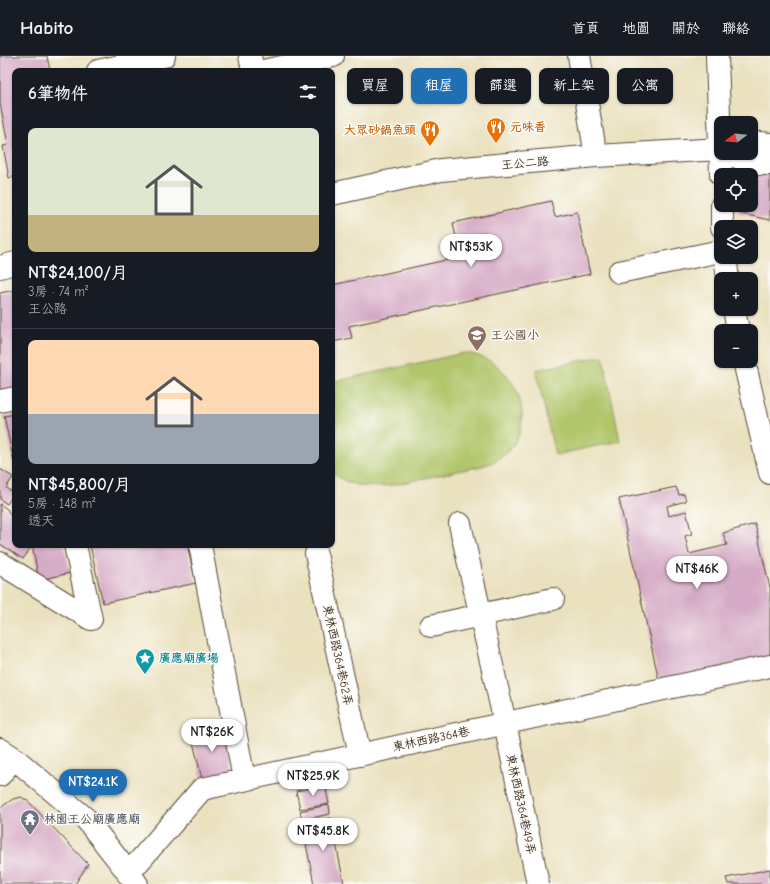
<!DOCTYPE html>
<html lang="zh-TW">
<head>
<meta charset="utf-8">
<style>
	:root { --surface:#171b24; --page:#242831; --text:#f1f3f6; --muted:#9ea1a6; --line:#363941; --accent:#1f6fb2 }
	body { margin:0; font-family:"Comic Neue","LXGW WenKai TC",sans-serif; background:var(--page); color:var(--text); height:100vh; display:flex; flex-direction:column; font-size:15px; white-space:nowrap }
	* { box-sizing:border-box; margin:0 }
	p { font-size:13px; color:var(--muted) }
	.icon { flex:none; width:22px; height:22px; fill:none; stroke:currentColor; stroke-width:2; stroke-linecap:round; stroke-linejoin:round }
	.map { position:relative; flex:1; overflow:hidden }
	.panel { position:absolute; left:12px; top:12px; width:323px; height:480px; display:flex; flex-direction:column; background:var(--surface); border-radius:8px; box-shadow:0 1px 3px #0004 }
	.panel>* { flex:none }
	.guide { position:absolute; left:347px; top:12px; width:363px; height:36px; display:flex; gap:8px }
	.needle { width:26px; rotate:254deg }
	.fabs { position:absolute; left:714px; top:60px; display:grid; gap:8px }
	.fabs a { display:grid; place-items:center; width:44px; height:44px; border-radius:8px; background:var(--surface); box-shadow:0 1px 3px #0004; font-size:20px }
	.price { position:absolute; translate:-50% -34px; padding:0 9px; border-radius:14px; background:#fff; color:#222; font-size:13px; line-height:26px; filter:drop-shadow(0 1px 2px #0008) }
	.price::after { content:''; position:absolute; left:50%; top:24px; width:12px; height:9px; margin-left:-6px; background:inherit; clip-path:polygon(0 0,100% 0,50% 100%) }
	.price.selected { background:var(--accent); color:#fff }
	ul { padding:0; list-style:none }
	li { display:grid; align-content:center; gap:8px; height:212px; padding:0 16px }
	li+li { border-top:1px solid var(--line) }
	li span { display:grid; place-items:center; height:124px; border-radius:8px; color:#555 }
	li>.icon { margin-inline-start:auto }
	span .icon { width:72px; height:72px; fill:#fffc; stroke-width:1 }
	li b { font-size:17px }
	h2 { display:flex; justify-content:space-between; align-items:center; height:48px; padding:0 16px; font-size:17px }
	.tag { padding:0 14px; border-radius:8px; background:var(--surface); box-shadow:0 1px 3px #0004; font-size:14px; line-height:36px }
	.tag.selected { background:var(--accent); color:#fff }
	header { display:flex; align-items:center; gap:24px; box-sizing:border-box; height:56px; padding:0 20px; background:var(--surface); border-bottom:1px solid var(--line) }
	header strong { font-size:19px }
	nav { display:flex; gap:22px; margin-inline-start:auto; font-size:14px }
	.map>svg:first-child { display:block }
	.green { fill:#b1c66a; stroke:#767844 }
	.building { fill:#d5aac6 }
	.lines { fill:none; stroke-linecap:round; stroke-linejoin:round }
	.minor-casing { stroke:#554536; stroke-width:24 }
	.minor { stroke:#fff; stroke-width:22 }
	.labels { text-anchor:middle; stroke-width:3; stroke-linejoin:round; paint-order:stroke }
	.food-label { font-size:12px; font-weight:bold; fill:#c56008; stroke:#fdfcf7; text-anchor:start }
	.street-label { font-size:12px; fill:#3b2a1e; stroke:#fdfcf7 }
	.education-label { font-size:12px; font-weight:bold; fill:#785e54; stroke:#fdfcf7; text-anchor:start }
	.culture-label { font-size:12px; font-weight:bold; fill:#0d838f; stroke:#fdfcf7; text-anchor:start }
	.worship-label { font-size:12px; font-weight:bold; fill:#5b616d; stroke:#fdfcf7; text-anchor:start }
</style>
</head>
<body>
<header>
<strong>Habito</strong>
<nav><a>首頁</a><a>地圖</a><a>關於</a><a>聯絡</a></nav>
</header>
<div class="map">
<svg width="770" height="828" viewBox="0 0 770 828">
	<rect width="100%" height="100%" fill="#fdfcf7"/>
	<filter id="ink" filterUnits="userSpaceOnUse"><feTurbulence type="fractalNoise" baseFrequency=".025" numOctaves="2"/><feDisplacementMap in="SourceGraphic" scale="8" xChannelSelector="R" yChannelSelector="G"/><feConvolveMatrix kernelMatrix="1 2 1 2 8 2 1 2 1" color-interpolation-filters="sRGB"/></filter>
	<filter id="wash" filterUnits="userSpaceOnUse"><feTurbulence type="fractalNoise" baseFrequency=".012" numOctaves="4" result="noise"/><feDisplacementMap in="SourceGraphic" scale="16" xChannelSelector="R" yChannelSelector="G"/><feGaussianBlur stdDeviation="0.9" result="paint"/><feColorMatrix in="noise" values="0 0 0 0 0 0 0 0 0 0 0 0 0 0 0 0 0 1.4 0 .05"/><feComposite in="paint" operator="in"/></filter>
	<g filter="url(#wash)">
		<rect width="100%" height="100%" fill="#eae1bf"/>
		<path class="green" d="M464,297C527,303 547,392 482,410C463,414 444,418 425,422C393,429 359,440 332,416V326Z
			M603,300L620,385L555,399L536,314Z"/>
		<g id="blocks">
			<path class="building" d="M0,0H47L50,15H15V121L9,122L3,90L8,89L0,47Z
				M757,116H770V164L738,157L739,149H751V120Z
				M551,145L555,161L577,156L590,218L349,270L352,282L332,286V229L460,201L453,167Z
				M15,234V331L0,334V237Z
				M15,358V407H14L4,360Z
				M0,413L13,421L6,432L14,437L7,448L0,443Z
				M676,431L679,439L684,438L686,445L667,450L669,460L686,455L692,478L685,480L689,498L727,489L723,477L755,468L770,532V600L659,625L619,443Z
				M0,448L7,453L15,468V489H27L31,491L23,503L0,488Z
				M32,489H64L70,517L39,524Z
				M90,489H187L196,527L103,547Z
				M222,671L232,715L202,723L191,678Z
				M325,729L329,748L300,753L296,735Z
				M21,741L28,745L88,808L75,828H0V752L13,743Z
				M329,749L330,758L302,764L300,755Z
				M331,762L344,828H314L302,768Z
				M770,813V828H728L726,822Z"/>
		</g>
	</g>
	<g filter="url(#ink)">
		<use href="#blocks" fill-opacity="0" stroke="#554536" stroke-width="1"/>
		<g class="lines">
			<g class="minor-casing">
				<path id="minor" d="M250,0L253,15
					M579,0L596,100
					M717,0L721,119
					M98,15L164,0
					M263,15L333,0
					M751,86L770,88
					M729,97L751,108H770
					M332,138L441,114L596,100L721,93
					M722,149V171
					M725,201L728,223
					M0,211L15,207
					M619,216L721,195
					M734,253L738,275
					M744,305L770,417
					M0,345L15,342
					M460,468L505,667L538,828
					M75,489L91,563
					M200,489L244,723
					M316,498L360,699
					M0,507L91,563
					M431,570L553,543
					M0,693L14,702L86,763L137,828
					M0,719L14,702
					M128,818L202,733L770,610"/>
			</g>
			<use href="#minor" class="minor"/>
		</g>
	</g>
	<defs>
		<g id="restaurant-pin" transform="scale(1)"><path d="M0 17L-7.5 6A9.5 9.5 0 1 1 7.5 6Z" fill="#e8710a" stroke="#fdfcf7"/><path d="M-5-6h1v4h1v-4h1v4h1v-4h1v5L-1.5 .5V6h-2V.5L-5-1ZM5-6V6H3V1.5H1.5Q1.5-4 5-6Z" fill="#fff"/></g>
		<g id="school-pin" transform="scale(1)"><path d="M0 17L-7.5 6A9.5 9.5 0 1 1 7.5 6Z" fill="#8d6e63" stroke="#fdfcf7"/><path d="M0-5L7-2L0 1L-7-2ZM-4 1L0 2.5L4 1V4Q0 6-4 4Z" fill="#fff"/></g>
		<g id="sight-pin" transform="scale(1)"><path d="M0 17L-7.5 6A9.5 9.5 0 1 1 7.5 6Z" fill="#0f9aa8" stroke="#fdfcf7"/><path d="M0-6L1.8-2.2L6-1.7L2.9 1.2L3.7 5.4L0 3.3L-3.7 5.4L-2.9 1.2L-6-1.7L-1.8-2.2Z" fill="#fff"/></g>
		<g id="temple-pin" transform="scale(1)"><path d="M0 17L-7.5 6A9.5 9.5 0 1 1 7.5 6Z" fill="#6b7280" stroke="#fdfcf7"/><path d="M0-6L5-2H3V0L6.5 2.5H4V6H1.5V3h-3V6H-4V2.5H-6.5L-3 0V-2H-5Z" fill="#fff"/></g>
	</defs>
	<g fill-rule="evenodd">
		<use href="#restaurant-pin" x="496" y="71"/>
		<use href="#restaurant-pin" x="430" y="74"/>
		<use href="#school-pin" x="477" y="279"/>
		<use href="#sight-pin" x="145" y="602"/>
		<use href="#temple-pin" x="30" y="763"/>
	</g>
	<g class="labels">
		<g class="food-label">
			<text x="510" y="75">元味香</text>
			<text x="416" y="78" text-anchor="end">大眾砂鍋魚頭</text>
		</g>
		<g class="street-label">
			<text transform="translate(525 107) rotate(-5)" y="4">王公二路</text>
			<text transform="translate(338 599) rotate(78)" y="4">東林西路364巷62弄</text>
			<text transform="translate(431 683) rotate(-12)" y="4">東林西路364巷</text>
			<text transform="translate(521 748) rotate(78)" y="4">東林西路364巷49弄</text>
		</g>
		<g class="education-label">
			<text x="491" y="283">王公國小</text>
		</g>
		<g class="culture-label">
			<text x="159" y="606">廣應廟廣場</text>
		</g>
		<g class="worship-label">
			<text x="44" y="767">林園王公廟廣應廟</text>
		</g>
	</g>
</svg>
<div class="fabs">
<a><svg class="needle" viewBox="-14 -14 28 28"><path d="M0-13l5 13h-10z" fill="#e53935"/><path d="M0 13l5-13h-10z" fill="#9ea1a6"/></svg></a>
<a><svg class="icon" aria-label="locate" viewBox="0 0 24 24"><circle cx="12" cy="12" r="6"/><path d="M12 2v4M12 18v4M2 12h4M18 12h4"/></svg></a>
<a><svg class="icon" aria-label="layers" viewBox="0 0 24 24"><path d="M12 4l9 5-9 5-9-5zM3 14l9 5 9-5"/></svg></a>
<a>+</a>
<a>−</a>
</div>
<b class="price" style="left:471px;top:212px">NT$53K</b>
<b class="price" style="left:697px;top:534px">NT$46K</b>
<b class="price" style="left:212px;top:697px">NT$26K</b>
<b class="price" style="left:313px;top:741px">NT$25.9K</b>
<b class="price selected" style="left:93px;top:747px">NT$24.1K</b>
<b class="price" style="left:323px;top:796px">NT$45.8K</b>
<div class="guide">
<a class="tag">買屋</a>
<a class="tag selected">租屋</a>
<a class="tag">篩選</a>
<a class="tag">新上架</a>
<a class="tag">公寓</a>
</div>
<section class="panel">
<h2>6筆物件<svg class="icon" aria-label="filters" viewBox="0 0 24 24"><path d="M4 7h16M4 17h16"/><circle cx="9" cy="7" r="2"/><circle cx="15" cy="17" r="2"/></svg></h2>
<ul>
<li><span style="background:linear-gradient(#dfe7d0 70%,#c2b280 0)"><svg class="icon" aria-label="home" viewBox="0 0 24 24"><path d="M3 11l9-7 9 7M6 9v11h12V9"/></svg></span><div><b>NT$24,100/月</b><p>3房 · 74 m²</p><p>王公路</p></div></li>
<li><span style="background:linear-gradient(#ffd9b3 60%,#9aa5b1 0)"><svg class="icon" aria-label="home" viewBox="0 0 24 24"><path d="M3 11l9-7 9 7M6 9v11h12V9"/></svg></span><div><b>NT$45,800/月</b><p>5房 · 148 m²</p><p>透天</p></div></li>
</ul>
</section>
</div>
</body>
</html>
